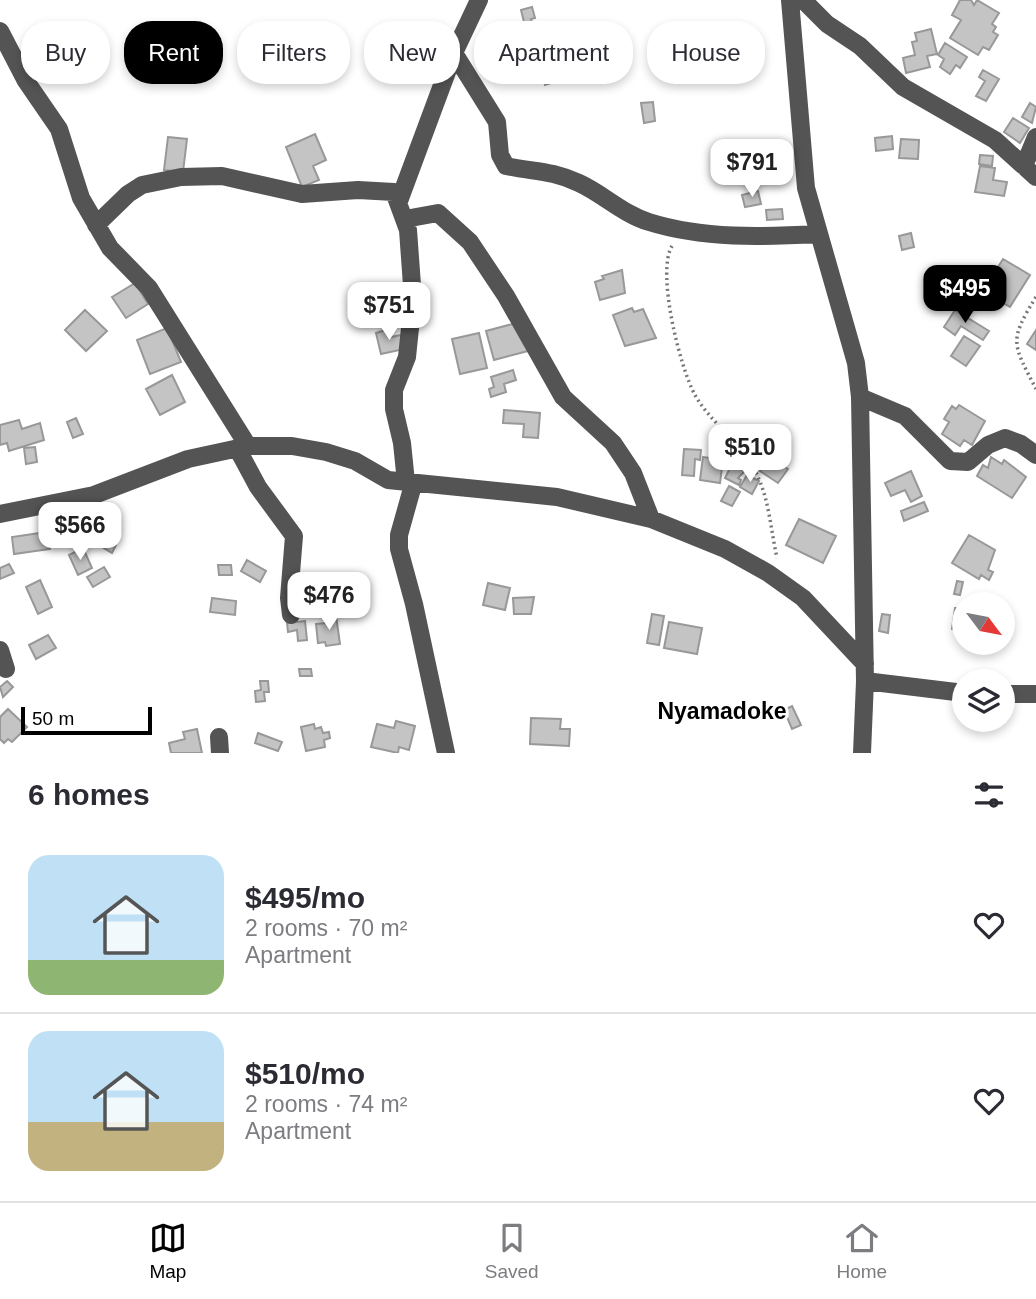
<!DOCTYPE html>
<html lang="en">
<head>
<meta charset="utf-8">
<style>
	:root { --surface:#fff; --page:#f7f7f7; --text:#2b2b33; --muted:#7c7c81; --line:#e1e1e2; --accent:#000 }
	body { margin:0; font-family:Helvetica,sans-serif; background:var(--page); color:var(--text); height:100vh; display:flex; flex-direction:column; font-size:26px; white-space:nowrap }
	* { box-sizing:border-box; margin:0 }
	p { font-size:23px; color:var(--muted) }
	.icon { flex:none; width:38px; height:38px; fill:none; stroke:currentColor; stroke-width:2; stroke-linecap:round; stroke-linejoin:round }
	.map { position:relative; height:753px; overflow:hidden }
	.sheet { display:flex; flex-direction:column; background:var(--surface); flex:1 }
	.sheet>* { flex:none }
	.top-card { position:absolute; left:21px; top:21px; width:994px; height:63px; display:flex; gap:14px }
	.needle { width:46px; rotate:122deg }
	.tools { position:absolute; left:952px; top:592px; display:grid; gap:14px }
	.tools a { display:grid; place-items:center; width:63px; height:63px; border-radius:50%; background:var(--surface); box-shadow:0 4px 10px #0003; font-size:35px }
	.scale { position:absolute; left:21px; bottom:18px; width:131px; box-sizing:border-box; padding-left:7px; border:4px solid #000; border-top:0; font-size:19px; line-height:24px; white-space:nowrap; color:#000; -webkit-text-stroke:5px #fff; paint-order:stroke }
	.price { position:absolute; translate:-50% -60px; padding:0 16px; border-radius:14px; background:#fff; color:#222; font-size:23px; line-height:46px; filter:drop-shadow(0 2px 4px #0008) }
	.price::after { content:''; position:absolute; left:50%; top:42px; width:21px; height:16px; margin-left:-10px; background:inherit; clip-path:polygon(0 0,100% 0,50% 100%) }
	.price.active { background:var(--accent); color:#fff }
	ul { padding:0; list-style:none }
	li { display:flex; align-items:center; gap:21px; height:175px; padding:0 28px }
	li+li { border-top:2px solid var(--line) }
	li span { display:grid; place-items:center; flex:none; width:196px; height:140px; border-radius:21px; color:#555 }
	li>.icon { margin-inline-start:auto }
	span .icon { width:84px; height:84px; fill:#fffc; stroke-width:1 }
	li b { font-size:30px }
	h2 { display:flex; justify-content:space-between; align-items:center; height:84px; padding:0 28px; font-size:30px }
	.tag { padding:0 24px; border-radius:28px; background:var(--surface); box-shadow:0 4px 10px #0003; font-size:24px; line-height:63px }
	.tag.active { background:var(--accent); color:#fff }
	.menu { display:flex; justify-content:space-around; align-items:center; height:98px; border-top:2px solid var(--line); background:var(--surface); font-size:19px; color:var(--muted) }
	.menu a { display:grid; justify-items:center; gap:4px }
	.menu .active { color:var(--accent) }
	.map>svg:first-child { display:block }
	.building { fill:#c4c4c4; stroke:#989898; stroke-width:2 }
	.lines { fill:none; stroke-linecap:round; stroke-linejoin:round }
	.path { stroke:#767676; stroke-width:3.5; stroke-dasharray:2 3.5; stroke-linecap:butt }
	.minor { stroke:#545454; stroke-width:18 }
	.labels { text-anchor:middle; stroke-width:6; stroke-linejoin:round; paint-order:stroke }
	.quarter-label { font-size:23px; font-weight:bold; fill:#000; stroke:#fff }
</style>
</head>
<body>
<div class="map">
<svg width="1036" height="753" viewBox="0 0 1036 753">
	<rect width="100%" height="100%" fill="#fff"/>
	<path class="building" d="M960,0H971L974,5L977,0L999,13L992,24L996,27L993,32L998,35L989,50L983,47L978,55L950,38L961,20L952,15Z
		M532,7L535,18L531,19L532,24L525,26L521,10Z
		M931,29L937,54L927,56L930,67L906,73L903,58L915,55L912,42L917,41L915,33Z
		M524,37L525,42L532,39L535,49L539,48L545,67L535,70L537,75L512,82L503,54L507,53L504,43Z
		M945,43L967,57L960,68L956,65L950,74L940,67L944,59L938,55Z
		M689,49L690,59L681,60V67L656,71L654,54Z
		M550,69L554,82L545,85L542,72Z
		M983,70L999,79L986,101L976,96L985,81L979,77Z
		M653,102L655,121L644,123L641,103Z
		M1030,103L1036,107L1032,123L1022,117Z
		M1013,118L1029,128L1020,143L1004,132Z
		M315,134L326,160L313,166L319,180L302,187L286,147Z
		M892,136L893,149L876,151L875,138Z
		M168,137L187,139L183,172L164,170Z
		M901,139L919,140L918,159L899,158Z
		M980,155L993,156L992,166L979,164Z
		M980,166L995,168L993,180L1007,182L1004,196L975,192Z
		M758,191L761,204L745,207L742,195Z
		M782,209L783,219L767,220L766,210Z
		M911,233L914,247L902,250L899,236Z
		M1003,259L1030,275L1010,307L983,291Z
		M622,270L625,293L600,300L595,282L604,279L602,276Z
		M135,283L148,304L126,318L112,297Z
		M632,308L634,312L643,309L656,338L625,346L613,315Z
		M85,310L107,331L86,351L65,330Z
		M955,310L989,331L983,340L961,326L955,335L944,327Z
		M520,322L528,351L494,360L486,331Z
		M167,328L181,362L150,374L137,340Z
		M389,329L391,337L401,335L404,349L381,354L376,333Z
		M1036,330V350L1027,344Z
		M479,333L487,368L460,374L452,339Z
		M964,336L980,346L966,366L951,356Z
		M513,370L516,380L504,384L506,392L491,397L489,389L494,387L491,377Z
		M172,375L185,402L160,415L146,389Z
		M959,405L985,421L972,445L964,440L960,446L942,434L949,422L944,419L952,406L956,409Z
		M504,410L540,413L538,438L523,437L524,424L503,423Z
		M76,418L83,434L73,438L67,422Z
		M19,420L22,429L40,423L44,440L9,451L7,443L0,445V425Z
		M35,447L37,462L26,464L24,448Z
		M684,449L701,450L700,460L695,459L694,476L682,475Z
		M703,457L723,460L720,483L700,480Z
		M770,457L788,469L778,483L760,471Z
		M991,457L1002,464L1004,460L1026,477L1012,498L977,476L983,465L988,468Z
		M738,462L748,468L738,478L741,480L739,485L725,478L732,464L736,466Z
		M911,471L922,496L911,502L905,490L891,496L885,483Z
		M747,475L759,481L752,494L740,487Z
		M729,486L740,492L732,506L721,501Z
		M924,502L928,511L904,521L901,511Z
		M799,519L836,536L823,563L786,545Z
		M47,532L50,549L14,554L12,537Z
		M969,535L995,550L988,570L993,572L989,580L981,575L979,579L952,563Z
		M107,539L116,545L112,553L102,547Z
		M83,548L92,568L78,575L69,555Z
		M247,560L266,571L260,582L241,571Z
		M9,564L14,573L0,579V568Z
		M218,565H231L232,575H219Z
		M104,567L110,577L93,587L87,577Z
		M40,580L52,607L38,614L26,587Z
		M957,581L963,582L960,595L954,594Z
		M488,583L510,588L505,610L483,605Z
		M534,597L531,614H514L513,598Z
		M212,598L236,601L235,615L210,612Z
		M955,608L964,609L960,630L952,629Z
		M652,614L664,616L659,645L647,643Z
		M882,614L890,615L888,633L879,631Z
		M336,616L340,644L326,646L325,642L318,643L316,624L327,623L326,617Z
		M305,621L307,640L298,641L297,630L288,632L287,623Z
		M669,622L702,628L697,654L664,648Z
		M48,635L56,648L36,659L29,645Z
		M299,669H311L312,676H300Z
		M7,681L13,687L3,697L0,687Z
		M260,681H268L269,692H264L265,701L256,702L255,691L261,690Z
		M792,706L801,725L792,729L784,710Z
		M8,709L27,727L12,742L8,739L4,743L0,739V717Z
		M531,718L561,719L560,729H570L569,746L530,744Z
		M396,721L415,726L409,750L399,747L398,753L371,747L377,724L394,728Z
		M314,724L315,729L321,727L323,733L329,732L330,738L324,740L325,747L306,751L301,727Z
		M197,729L202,753H171L169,743L185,739L183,732Z
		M258,733L282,742L278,751L255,743Z"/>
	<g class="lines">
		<path class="path" d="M672,246C656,272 680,368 695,395C711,424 743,443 757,475C769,499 771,531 777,558
			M1036,297C1008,342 1013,344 1036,389"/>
		<path class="minor" d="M790,0L806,188L856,363L860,397L865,681L862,753
			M803,0L827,24L860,46L903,87L995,140L1036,177
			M0,31L26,81L59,129L81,198L110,248L149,288L248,446
			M454,53L497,122L500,155L506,166C534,172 551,170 579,183C603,194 623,214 649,222C703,239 763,237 819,234
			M1024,166L1036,137
			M399,201L454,53L479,0
			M405,219L438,213L470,242L506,296L563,397L613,443L633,473L651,519
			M96,225L128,194L142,185L181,177L222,176L302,194L358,190L394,192L408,230L413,299L407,357L394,390V409L402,443L406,482
			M860,397L905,416L950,461L968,462L988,445L1005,438L1021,444L1036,455
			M237,448L258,487L294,536L289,598L291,615
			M413,485L399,535V549L414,604L446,753
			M0,514L94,495L188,459L248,446H292L326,452L355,461L388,480L557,497L651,519L725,549L768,573L803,598L865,664
			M0,650L6,669
			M865,681L964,693
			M1003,694H1036
			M219,737L220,753"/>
	</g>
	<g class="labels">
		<g class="quarter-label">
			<text x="722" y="719">Nyamadoke</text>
		</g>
	</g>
</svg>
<div class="tools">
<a><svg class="needle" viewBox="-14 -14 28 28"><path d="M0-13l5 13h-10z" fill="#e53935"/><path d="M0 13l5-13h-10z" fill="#7c7c81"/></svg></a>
<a><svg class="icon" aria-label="layers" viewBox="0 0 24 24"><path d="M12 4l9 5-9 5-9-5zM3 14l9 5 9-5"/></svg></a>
</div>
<div class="scale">50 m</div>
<b class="price" style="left:752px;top:199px">$791</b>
<b class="price active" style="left:965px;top:325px">$495</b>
<b class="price" style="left:389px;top:342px">$751</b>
<b class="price" style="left:750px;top:484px">$510</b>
<b class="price" style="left:80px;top:562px">$566</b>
<b class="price" style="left:329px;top:632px">$476</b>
<div class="top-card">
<a class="tag">Buy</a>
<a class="tag active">Rent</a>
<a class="tag">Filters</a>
<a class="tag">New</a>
<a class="tag">Apartment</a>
<a class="tag">House</a>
</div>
</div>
<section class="sheet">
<h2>6 homes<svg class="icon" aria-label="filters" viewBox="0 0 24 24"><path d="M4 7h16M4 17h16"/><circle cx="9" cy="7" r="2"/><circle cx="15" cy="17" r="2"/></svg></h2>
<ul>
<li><span style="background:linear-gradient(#bfe0f5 75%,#8fb573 0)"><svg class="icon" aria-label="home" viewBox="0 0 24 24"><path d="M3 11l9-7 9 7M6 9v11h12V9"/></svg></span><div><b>$495/mo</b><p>2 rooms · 70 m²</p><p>Apartment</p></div><svg class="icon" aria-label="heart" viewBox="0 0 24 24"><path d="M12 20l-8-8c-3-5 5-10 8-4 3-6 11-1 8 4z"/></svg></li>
<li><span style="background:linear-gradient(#bfe0f5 65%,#c2b280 0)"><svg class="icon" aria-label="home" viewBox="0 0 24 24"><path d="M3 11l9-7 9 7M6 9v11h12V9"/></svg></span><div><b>$510/mo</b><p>2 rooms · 74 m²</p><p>Apartment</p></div><svg class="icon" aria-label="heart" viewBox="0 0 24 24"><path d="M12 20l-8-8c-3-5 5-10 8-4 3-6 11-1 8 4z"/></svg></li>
</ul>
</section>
<nav class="menu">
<a class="active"><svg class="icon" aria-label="map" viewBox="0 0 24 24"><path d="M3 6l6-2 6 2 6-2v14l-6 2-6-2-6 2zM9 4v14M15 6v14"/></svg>Map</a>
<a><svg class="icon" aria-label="saved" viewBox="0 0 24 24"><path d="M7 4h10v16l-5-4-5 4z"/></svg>Saved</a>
<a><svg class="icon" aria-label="home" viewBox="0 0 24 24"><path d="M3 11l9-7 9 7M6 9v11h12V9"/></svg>Home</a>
</nav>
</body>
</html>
